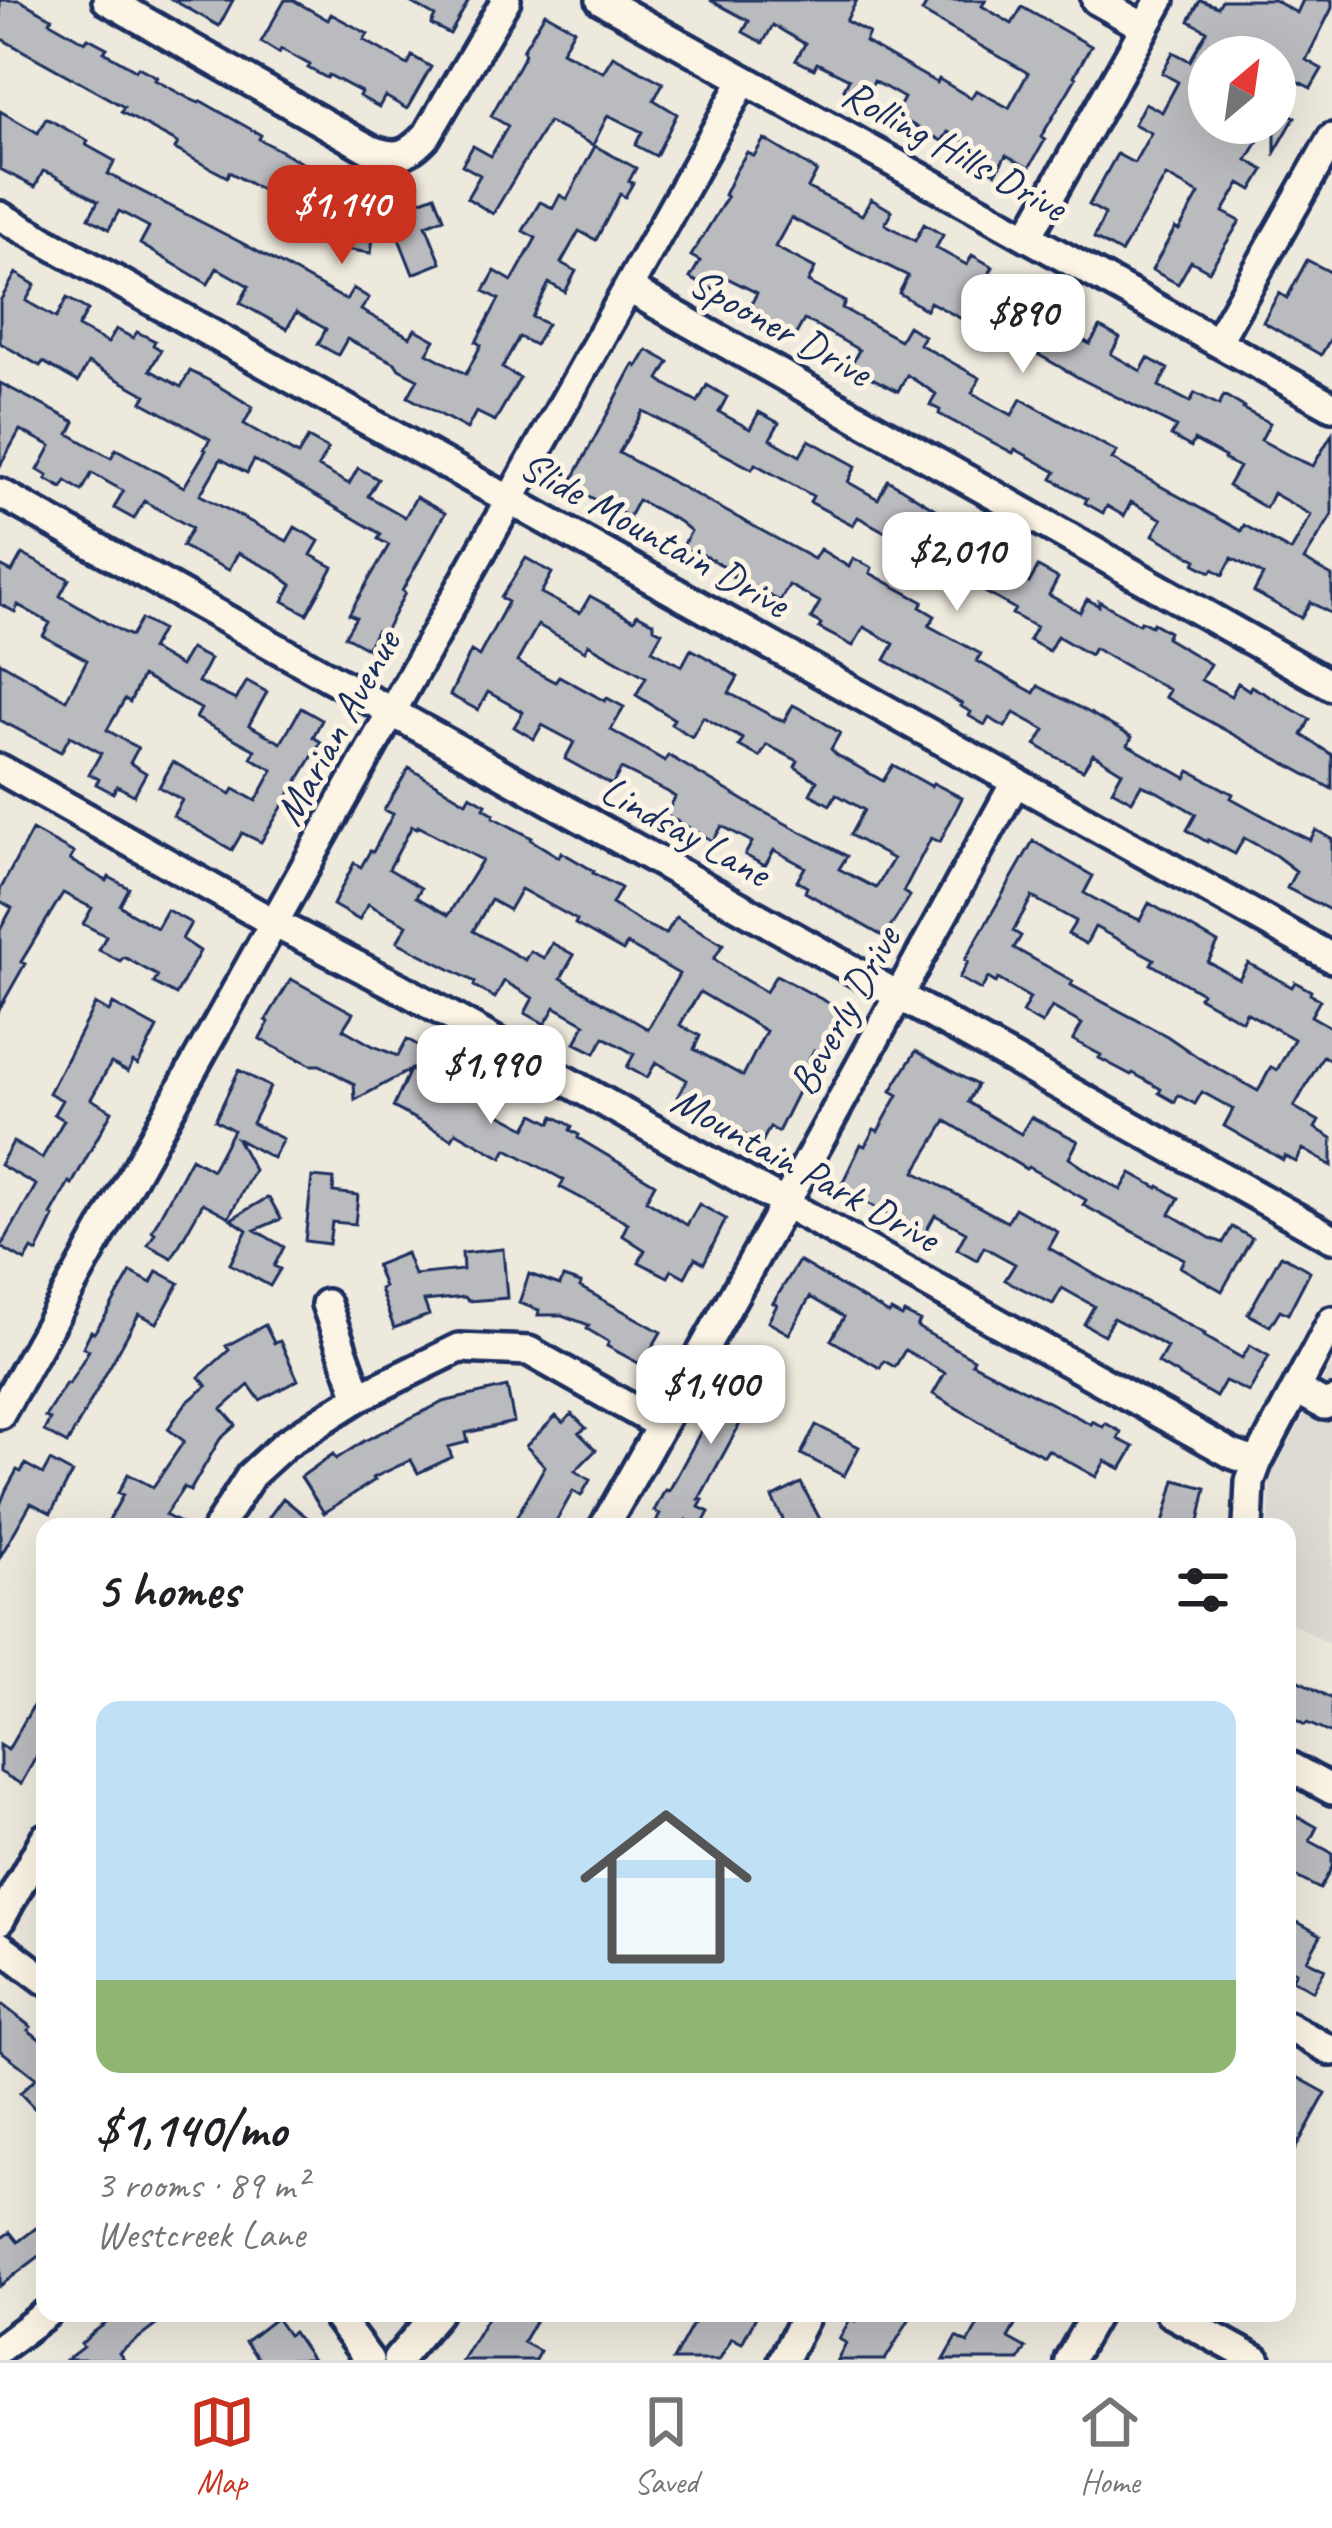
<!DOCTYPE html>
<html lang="en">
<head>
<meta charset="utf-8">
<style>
	:root { --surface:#fff; --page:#f2f2f2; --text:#202124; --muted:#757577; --line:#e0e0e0; --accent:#c8321e }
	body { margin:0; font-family:Caveat,sans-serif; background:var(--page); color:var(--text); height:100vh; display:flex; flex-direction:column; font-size:45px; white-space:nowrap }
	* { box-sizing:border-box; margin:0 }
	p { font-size:39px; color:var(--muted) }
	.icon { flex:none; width:66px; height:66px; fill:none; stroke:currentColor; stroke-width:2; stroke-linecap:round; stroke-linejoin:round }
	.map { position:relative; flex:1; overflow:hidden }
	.drawer { position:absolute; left:36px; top:1518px; width:1260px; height:804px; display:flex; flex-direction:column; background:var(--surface); border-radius:24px; box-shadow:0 12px 48px #0002 }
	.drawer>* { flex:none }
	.needle { width:78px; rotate:29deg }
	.buttons { position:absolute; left:1188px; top:36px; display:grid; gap:24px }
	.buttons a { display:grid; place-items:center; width:108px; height:108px; border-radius:50%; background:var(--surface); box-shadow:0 12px 48px #0002; font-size:60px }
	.price { position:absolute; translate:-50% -102px; padding:0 27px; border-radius:24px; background:#fff; color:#222; font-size:39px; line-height:78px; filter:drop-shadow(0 3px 6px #0008) }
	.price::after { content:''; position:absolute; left:50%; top:72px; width:36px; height:27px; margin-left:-18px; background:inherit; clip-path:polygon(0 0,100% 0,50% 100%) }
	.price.selected { background:var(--accent); color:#fff }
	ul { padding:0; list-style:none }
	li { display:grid; align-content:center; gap:24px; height:636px; padding:0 60px }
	li span { display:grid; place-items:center; height:372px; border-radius:24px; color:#555 }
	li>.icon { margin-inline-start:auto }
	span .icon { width:216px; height:216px; fill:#fffc; stroke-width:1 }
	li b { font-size:51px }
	h2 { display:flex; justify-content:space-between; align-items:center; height:144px; padding:0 60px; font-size:51px }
	.menu { display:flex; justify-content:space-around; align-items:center; height:168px; border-top:3px solid var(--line); background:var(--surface); font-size:33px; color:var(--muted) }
	.menu a { display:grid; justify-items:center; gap:6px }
	.menu .selected { color:var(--accent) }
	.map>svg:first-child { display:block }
	.built { fill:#dedbd4 }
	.building { fill:#babbbe; stroke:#1b2f5e; stroke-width:3; fill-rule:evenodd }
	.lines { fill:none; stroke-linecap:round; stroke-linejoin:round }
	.minor-casing { stroke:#1b2f5e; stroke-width:36 }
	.minor { stroke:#fcf5e5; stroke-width:27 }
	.labels { text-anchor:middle; stroke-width:10; stroke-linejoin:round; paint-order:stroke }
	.street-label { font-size:42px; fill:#1b2f5e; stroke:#fcf5e5 }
</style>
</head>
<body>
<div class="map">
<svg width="1332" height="2360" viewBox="0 0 1332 2360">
	<rect width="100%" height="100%" fill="#eee9dd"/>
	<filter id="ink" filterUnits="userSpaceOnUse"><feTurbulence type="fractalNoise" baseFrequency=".00833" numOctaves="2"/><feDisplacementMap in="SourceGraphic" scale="24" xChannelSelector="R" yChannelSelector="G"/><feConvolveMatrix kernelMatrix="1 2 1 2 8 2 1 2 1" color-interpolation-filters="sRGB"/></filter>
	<g filter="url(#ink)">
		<path class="built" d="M1332,1365V1646L1287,1620V1527H1269L1270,1478Z"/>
		<path class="building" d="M0,0H19L52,18L50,22L85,42L88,38L107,48L104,52L136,70L138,67L157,77L155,80L190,99L199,103L201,101L261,135L259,139L310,167L301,183L354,215L357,197L378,201L371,253L323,246L324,236L264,203L269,194L229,172L227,177L175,149L178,143L121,112L124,107L0,38Z
			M173,0H233L219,26Z
			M285,0H293L328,20L331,14L368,34L364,40L408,65L412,56L431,67L407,109L385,96L379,107L359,96L361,92L329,75L327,78L308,68L310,65L281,49L279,53L261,42Z
			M406,0H469L450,34L431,24L435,16Z
			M710,0H857L846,21L869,33L865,42L937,83L939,79L971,98L976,90L1009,108L1028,73L922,12L929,0H986L982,6L1012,24L1022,7L1091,46L1074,76L1076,78L1041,137L1045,140L1029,168L1006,155L996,173L976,161L982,152L948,132L942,141L895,115L904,98L874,81L864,100L844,89L849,79L817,63L814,69L796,60L805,44L773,25L763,43L743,32L749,21Z
			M1200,0L1218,7L1222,0H1274L1297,13L1303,0H1332V8L1306,60L1322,69L1311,88L1295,80L1279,108L1295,117L1275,152V51L1245,34L1232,57H1209V123H1269L1247,160L1264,170L1252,190L1240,183L1223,212L1240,221L1209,271L1191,261L1178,284L1152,270L1175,228L1179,230L1199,194L1166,176L1121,253L1094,238L1105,214L1089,205L1117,154L1134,163L1151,133L1134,124L1145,103L1162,112L1178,82L1162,73L1173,52L1190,61L1207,31L1189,21Z
			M545,13L574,29L562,51L603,72L613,56L663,83L654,100L677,114L656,156L635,145L642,132L608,115L593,145L548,122L493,214L467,198L480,175L462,165L473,146L491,156L508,126L491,116L525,54L523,50Z
			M0,111L38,133L46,118L88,141L86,145L115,161L108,174L242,243L346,300L353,288L369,298L361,310L410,337L415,329L435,340L427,353L466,374L481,345L476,342L499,299L484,291L495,271L512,281L536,238L523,231L540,202L553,208L560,195L567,199L595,146L636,168L629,181L633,183L625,197L620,194L596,240L579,231L561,263L576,271L565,292L549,283L532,317L547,324L535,345L519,337L502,368L520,378L495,421L476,412L467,429L408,397L418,379L399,369L395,363L347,339L338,355L318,344L326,329L296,312L287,329L240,303L249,286L217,268L208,284L140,244L149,227L119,211L109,229L89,218L98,201L52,174L43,171L35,187L0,169Z
			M764,139L817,171L808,188L862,215L871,199L892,211L885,224L915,241L924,224L943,235L936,248L967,265L972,255L993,267L984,283L1014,300L1023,284L1069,312L1060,328L1090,344L1100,327L1120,338L1111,354L1141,371L1148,358L1168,369L1159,386L1190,402L1195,393L1219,405L1224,395L1244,407L1243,409L1270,423L1261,440L1292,457L1313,466L1332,434V515L1304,560L1332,576V614L1310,602L1301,618L1254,592L1263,575L1232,558L1223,575L1213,569L1211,572L1195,564L1197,560L1153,535L1162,519L1131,502L1124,516L1107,506L1103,513L1085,503L1087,499L1052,479L1056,472L1015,449L1013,453L939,414L940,410L930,405L936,394L907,375L898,391L850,367L859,350L812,323L804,320L795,336L748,310L757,293L721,275L712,290L690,278L700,261L691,256L727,197L724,195L735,172L747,152L754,156ZM791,218L908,276L899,293L926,310L930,302L962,319L966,313L1081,379L1176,427L1171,436L1191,447L1194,440L1225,457L1224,459L1239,467L1228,486L1266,508L1273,493L1311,515L1291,551L1244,525L1241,531L1112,459L1117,452L1021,399L1012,415L972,393L980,378L919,344L924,336L908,326L900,340L842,308L845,302L808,282L815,268L775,247Z
			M415,194L417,202L435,195L444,218L426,225L441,263L413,274L386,206Z
			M1307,260L1332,273V336L1321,355L1263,322L1279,293L1287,298Z
			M16,273L35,285L26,301L56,318L67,298L88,310L78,327L108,343L116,329L133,338L137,332L155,341L153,345L161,350L150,370L181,387L190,371L210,381L253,407L244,424L298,455L308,438L328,449L318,467L349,484L358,468L378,479L368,496L405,517L416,497L445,513L402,591L405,593L383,635L376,631L367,648L345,636L356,617L349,614L389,545L378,539L381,534L254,460L247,473L221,459L200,495L287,541L295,527L319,541L311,555L333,567L307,614L283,601L292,585L274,571L238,553L229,570L202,557L182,546L192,528L144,501L134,519L114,508L123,491L92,473L82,491L66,481L62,488L46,479L48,476L38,470L51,446L20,430L0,466V383L75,422L69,434L111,458L116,449L184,487L206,450L204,449L210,439L142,402L146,395L88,363L78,382L43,362L40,366L0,343V301Z
			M647,350L669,362L659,379L667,385L698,402L707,385L727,397L719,412L750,429L759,412L779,423L770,439L800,456L809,440L836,455L856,466L848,482L878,499L888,480L948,517L950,513L966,522L964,526L1008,551L999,567L1029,583L1038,567L1058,578L1049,595L1080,612L1087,599L1099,606V601L1139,624L1141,621L1151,626L1153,623L1169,632L1166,638L1210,664L1201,680L1231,696L1238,683L1249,690L1251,686L1310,719L1302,735L1332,755V789L1165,697L1169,690L1094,648L1090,655L1057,636L1049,651L1029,640L1036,627L1012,614L1015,609L914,552L916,549L858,517L853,525L810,502L813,496L755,464L752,469L643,411L619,453L814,559L820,549L849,567L853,558L872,568L870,573L923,602L920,607L935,616L929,626L981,654L977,661L1034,693L1038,686L1090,713L1132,737L1128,745L1186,778L1190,771L1233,794L1231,798L1289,830L1310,840L1316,830L1332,839V911L1287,888L1296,871L1275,855L1244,838L1235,854L1208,840L1207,842L1187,830L1196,814L1156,791L1141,785L1132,801L1112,790L1122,772L1093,754L1083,770L1056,757L1036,745L1045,730L1014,713L1005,727L989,718L985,725L969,716L971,712L960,706L962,704L885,660L894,644L864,627L853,646L819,628L821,624L811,618L820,602L789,585L780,601L732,577L735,572L703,555L702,558L682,547L691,531L680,522L638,500L629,517L569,486L634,364L637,367Z
			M22,554L69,579L60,596L124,633L131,636L141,619L161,630L151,649L180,666L190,649L210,659L198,682L236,700L247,681L267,692L249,725L281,743L301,708L322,720L313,737L321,742L261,842L242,833L232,850L173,816L182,800L159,787L173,762L231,794L234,789L256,801L273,770L251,758L255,750L196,718L201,709L142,676L130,702L125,699L107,730L138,748L130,763L146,773L134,795L117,786L113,793L96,784L99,779L89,774L101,753L70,736L61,752L0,720V662L66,700L87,660L43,636L50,623L18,605L15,612L0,604V566L12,572Z
			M526,558L552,573L541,593L575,611L580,613L590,596L634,620L637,614L654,623V628L662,632L652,650L682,666L691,649L711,660L738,677L729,693L772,716L784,721L793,705L814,716L840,733L831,749L837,755L883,781L893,765L931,786L933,783L962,798L940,842L931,838L903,892L910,896L884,937L805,892L807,887L797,881L805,867L774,850L765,866L745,855L752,842L722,826L713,841L666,815L675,797L668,792L621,769L612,785L565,759L574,742L542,725L534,739L514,727L523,712L488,692L478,710L450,695L471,651L479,656L508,602L501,598ZM538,625L585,651L588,644L646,677L636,695L674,719L671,724L692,737L703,717L743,739L739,746L760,757L767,745L798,761L795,767L817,781L810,794L830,805L836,794L864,810L850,835L893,859L876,888L839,869L847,856L760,810L668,755L665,761L611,730L624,707L607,698L605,701L559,676L555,682L517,662Z
			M409,768L466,802L470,795L486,804L484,808L494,814L493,817L532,838L531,840L559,857L561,852L594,871L593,873L621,888L612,904L642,923L666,934L676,917L723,944L714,959L735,974L766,992L776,975L844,1011L821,1054L814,1050L795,1085L800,1088L778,1132L770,1127L761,1144L738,1131L740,1128L710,1111L708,1115L677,1098L687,1080L656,1062L647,1078L627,1067L634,1054L604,1037L595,1053L575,1043L585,1024L555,1007L545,1024L525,1013L533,998L504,981L495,998L474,986L475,982L397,942L407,925L368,904L359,920L333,905L354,863L361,867L370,851L373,852L393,814L384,810ZM412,826L417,828L418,826L482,860L448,915L416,897L421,888L389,869ZM521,889L577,920L575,924L623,951L627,944L679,974L648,1029L561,978L574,955L552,943L544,958L530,951L525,960L473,931L491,900L509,910ZM700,992L766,1031L743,1076L694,1049L700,1036L680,1025Z
			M32,830L74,853L70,860L107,881L109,877L129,888L120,905L129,912L157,928L167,910L191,923L182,939L200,951L176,995L154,983L158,976L124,957L120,961L99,950L106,936L83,924L92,908L63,893L21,962L25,964L0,1008V930L12,908L0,901V890Z
			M1033,841L1093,876L1084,893L1115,910L1140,920L1149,903L1218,943L1208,962L1239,979L1248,963L1292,987L1295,982L1311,991L1310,994L1320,1000L1311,1016L1332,1028V1061L1323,1056L1294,1107L1319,1121L1315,1128L1332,1138V1166L1303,1149L1296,1162L1285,1156L1283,1160L1224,1126L1233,1109L1202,1092L1195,1104L1178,1095L1175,1102L1159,1093L1161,1089L1133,1073L1131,1075L1099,1058L1101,1055L1073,1040L1082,1024L1052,1007L1042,1024L1022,1013L1030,998L998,979L996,983L988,978L981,990L959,978L968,962L965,960ZM1032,897L1076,921L1068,934L1086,944L1095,927L1154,959L1151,964L1202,993L1199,997L1242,1021L1246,1012L1294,1039L1277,1070L1271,1067L1258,1091L1199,1058L1167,1036L1071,985L1073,981L1014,948L1021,936L1013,931Z
			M291,979L353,1013L343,1029L373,1046L398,1056L407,1039L428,1051L420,1064L411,1070L447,1089L456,1073L471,1082L473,1078L506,1096L496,1112L526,1128L534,1114L551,1123L554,1116L572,1126L570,1130L579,1135L578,1138L655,1184L646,1200L687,1225L699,1204L726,1219L704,1263L695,1258L685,1277L672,1270L668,1277L639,1262L645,1250L622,1235L628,1223L560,1187L564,1180L507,1149L502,1158L456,1132L452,1139L393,1107L410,1070L355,1100L354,1084L320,1065H311L297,1058V1059L260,1039L269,1022L266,1020Z
			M95,1004L109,1012L113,1004L157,1028L138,1065L133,1062L128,1072L111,1063L91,1099L112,1111L72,1184L69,1182L51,1215L54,1217L37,1252L32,1249L25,1261L1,1247L36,1185L0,1165L13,1142L42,1158L64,1120L54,1114L62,1100L49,1093Z
			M916,1051L977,1085L968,1102L990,1116L1021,1134L1031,1117L1078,1141L1069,1158L1091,1173L1121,1190L1131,1173L1158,1188L1159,1186L1179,1198L1170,1214L1210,1238L1223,1243L1232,1227L1252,1238L1222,1291L1180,1267L1184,1259L1083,1205L1086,1200L1028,1167L1026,1169L946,1121L915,1172L1007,1222L1015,1208L1058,1232L1049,1248L1099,1277L1205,1334L1204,1336L1242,1358L1250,1345L1269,1356L1249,1392L1225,1381L1216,1397L1158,1363L1167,1347L1155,1340L1113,1318L1104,1335L1084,1324L1094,1306L1062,1288L1053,1304L1005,1280L1015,1264L984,1247L977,1260L957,1249L966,1232L935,1215L924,1235L840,1188L861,1144L865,1146L874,1129L878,1131L898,1095L891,1091Z
			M239,1070L270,1087L252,1123L283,1139L273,1158L237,1139L254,1170L229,1217L203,1203L172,1258L148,1245L155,1233L152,1231L191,1158L212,1170L233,1130L215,1120Z
			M312,1177L334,1179L333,1192L358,1195L355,1224L332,1222L329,1244L305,1241Z
			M267,1198L270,1199L281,1219L255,1230L284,1247L274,1266L280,1269L270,1286L230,1264L247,1230L231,1219Z
			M503,1249L507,1298L468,1301L465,1297L424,1301L429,1315L394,1328L380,1289L384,1287L376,1265L406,1253L414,1275L463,1270L462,1253Z
			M1281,1255L1310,1271L1288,1314L1280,1310L1270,1326L1248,1314Z
			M799,1261L889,1314L891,1311L902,1317L904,1313L920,1321L917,1327L974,1359L972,1363L1091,1424L1092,1421L1103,1427L1105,1423L1121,1432L1118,1439L1134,1447L1121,1469L1105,1461L1096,1477L1048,1450L1044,1456L992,1429L933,1394L945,1373L905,1350L895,1367L884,1361L880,1368L831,1340L844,1317L810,1297L789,1334L768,1322L777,1305L773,1303Z
			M157,1271L179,1283L157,1323L139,1314L67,1444L44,1431L50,1419L45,1417L66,1383L69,1384L89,1350L83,1347L91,1331L94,1333L106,1315L131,1272L151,1283Z
			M529,1274L560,1285L563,1277L581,1283L580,1287L661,1332L642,1365L607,1346L609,1342L587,1329L589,1325L562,1315H538L539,1310L519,1303Z
			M265,1325L274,1343L280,1341L298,1380L260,1400L249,1385L222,1409L236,1425L220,1439L190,1491L184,1487L165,1515L187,1527H105L123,1495L118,1493L128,1474L153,1487L184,1441L168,1429L186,1403L207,1386L199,1377L229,1350L226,1346Z
			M745,1352L771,1367L699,1499L703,1500L699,1507L709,1512L701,1527L686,1520L682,1527H654L660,1514L654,1511L665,1490L669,1491L702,1429L706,1432L728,1388L723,1386Z
			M507,1387L514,1422L466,1433L468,1442L448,1447L452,1457L418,1473L411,1460L373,1478L375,1480L324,1513L301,1477L333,1454L336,1459L364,1441L443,1402Z
			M572,1414L586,1428L579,1433L596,1450L575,1471L590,1480L581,1496L573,1491L553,1527H511L545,1466L526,1446L556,1416L563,1423Z
			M816,1425L859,1447L844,1476L801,1454Z
			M50,1461L72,1473L51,1513L31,1503L0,1557V1505L6,1490L17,1470L21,1472L25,1464L43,1474Z
			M1175,1480L1206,1488L1198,1527H1162Z
			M801,1483L824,1527H787L772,1498Z
			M283,1498L319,1527H265L272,1519L269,1517Z
			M1287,1674L1332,1699V1734L1307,1723L1305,1725L1287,1715Z
			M45,1685V1741L21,1784L0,1772V1745L8,1750Z
			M1297,1816L1317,1827L1310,1841L1332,1853V1867L1320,1889L1287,1872V1836Z
			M1292,1919L1321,1935L1307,1960L1325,1969L1313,1991L1292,1979L1296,1972L1287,1967V1928Z
			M0,2003L31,2027L28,2030L45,2043V2102L36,2110L20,2093L36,2078L0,2050Z
			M1287,2075L1296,2080L1297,2077L1326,2093L1287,2164Z
			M45,2221V2252L0,2286V2239L10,2232L18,2242Z
			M128,2313H172L119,2353L124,2360H66L83,2347L81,2344L94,2332L110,2320L115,2318L117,2321Z
			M490,2313H540L523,2342L540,2351L535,2360H462Z
			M699,2313H758L742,2343L732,2338L719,2360H673Z
			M861,2313H913L885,2360H837L846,2343L839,2339L851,2318L856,2321Z
			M984,2313H1022L1008,2338L1026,2348L1019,2360H944L957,2337L968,2343Z
			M276,2318L288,2335L293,2332L312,2360H259L245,2342Z"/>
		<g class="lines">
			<g class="minor-casing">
				<path id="minor" d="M107,0L369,149C398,160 407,156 427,135L506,0
					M601,0L1332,406
					M1096,0L1144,27
					M0,216L1332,958
					M1028,236L1160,0
					M628,288L1332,686
					M1217,342L1332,138
					M0,493L1332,1238
					M0,769L274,923L397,986L1232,1454L1257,1463
					M326,1304L359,1397
					M1296,1389L1324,1405L1332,1402
					M0,1414L744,80
					M218,1527L251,1475L285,1444L359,1397L459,1348L529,1351L660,1425
					M604,1527L772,1227L1015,783
					M1248,1527L1250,1482L1257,1463L1332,1321
					M1287,1765L1332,1790
					M0,1920L45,1838
					M0,1946L45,1980
					M1287,2026L1332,2051
					M334,2313L369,2360
					M1170,2313L1256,2360
					M0,2348L47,2313
					M397,2360L437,2313
					M783,2360L807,2313
					M1069,2360L1096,2313"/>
			</g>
			<use href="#minor" class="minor"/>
		</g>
	</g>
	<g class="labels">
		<g class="street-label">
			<text transform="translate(955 149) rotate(29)" y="15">Rolling Hills Drive</text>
			<text transform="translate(781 326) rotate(29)" y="15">Spooner Drive</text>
			<text transform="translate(655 533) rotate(29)" y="15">Slide Mountain Drive</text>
			<text transform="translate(336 727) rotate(-61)" y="15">Marian Avenue</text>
			<text transform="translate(686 830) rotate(29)" y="15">Lindsay Lane</text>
			<text transform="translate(843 1010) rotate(-61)" y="15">Beverly Drive</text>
			<text transform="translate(806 1168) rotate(29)" y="15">Mountain Park Drive</text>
		</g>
	</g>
</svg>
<div class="buttons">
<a><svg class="needle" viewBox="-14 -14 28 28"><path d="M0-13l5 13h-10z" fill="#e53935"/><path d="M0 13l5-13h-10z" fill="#757577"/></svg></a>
</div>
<b class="price selected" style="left:342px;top:267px">$1,140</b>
<b class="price" style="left:1023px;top:376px">$890</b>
<b class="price" style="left:957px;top:614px">$2,010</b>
<b class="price" style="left:491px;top:1127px">$1,990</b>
<b class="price" style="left:711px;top:1447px">$1,400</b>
<section class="drawer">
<h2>5 homes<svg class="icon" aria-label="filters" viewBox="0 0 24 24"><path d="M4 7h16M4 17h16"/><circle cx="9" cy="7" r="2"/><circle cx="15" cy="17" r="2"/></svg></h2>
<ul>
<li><span style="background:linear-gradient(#bfe0f5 75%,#8fb573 0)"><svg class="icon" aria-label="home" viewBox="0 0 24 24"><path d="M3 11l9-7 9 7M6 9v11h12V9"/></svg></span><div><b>$1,140/mo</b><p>3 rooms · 89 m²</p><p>Westcreek Lane</p></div></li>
</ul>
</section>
</div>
<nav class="menu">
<a class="selected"><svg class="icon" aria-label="map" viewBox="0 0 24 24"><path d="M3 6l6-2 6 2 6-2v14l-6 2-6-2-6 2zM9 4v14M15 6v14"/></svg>Map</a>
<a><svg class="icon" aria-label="saved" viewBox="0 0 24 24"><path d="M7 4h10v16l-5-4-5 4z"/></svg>Saved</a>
<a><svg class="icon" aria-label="home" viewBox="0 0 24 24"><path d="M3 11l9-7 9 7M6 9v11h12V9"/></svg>Home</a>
</nav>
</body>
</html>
